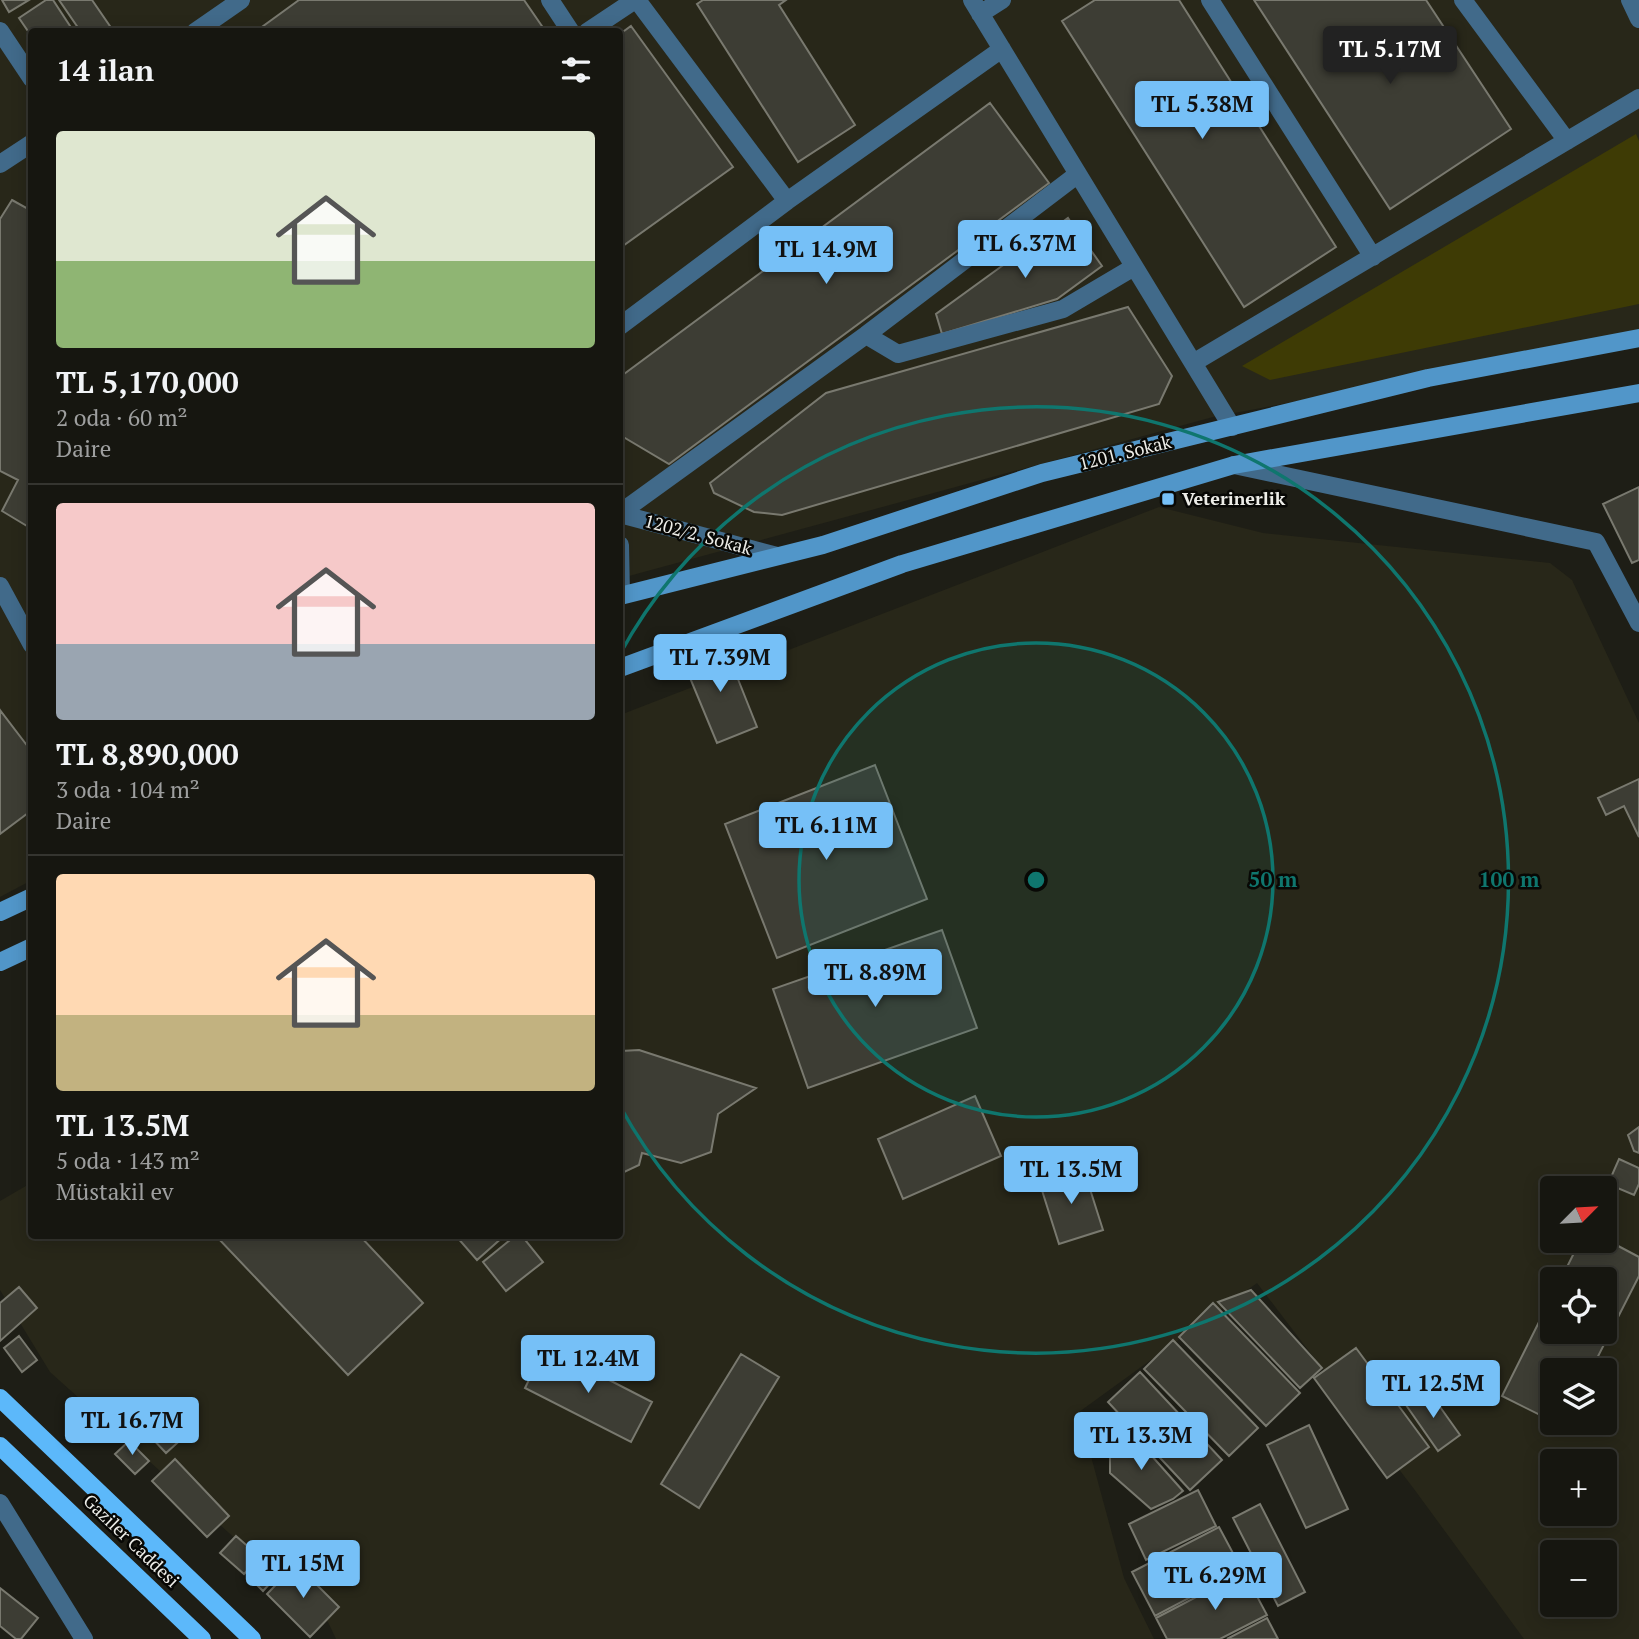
<!DOCTYPE html>
<html lang="tr">
<head>
<meta charset="utf-8">
<style>
	:root { --surface:#161610; --page:#1f1f19; --text:#f1f3f6; --muted:#9e9f9f; --line:#353530; --accent:#76c0f7 }
	body { margin:0; font-family:"PT Serif",serif; background:var(--page); color:var(--text); height:100vh; display:flex; flex-direction:column; font-size:26px; white-space:nowrap }
	* { box-sizing:border-box; margin:0 }
	p { font-size:23px; color:var(--muted) }
	.icon { flex:none; width:38px; height:38px; fill:none; stroke:currentColor; stroke-width:2; stroke-linecap:round; stroke-linejoin:round }
	.map { position:relative; flex:1; overflow:hidden }
	.side { position:absolute; left:28px; top:28px; width:595px; height:1211px; display:flex; flex-direction:column; background:var(--surface); border-radius:7px; box-shadow:0 4px 18px #0003,0 0 0 2px var(--line) }
	.side>* { flex:none }
	.needle { width:46px; rotate:66deg }
	.controls { position:absolute; left:1540px; top:1176px; display:grid; gap:14px }
	.controls a { display:grid; place-items:center; width:77px; height:77px; border-radius:7px; background:var(--surface); box-shadow:0 4px 18px #0003,0 0 0 2px var(--line); font-size:35px }
	.price { position:absolute; translate:-50% -60px; padding:0 16px; border-radius:7px; background:var(--accent); color:#111; font-size:23px; line-height:46px; filter:drop-shadow(0 2px 4px #0008) }
	.price::after { content:''; position:absolute; left:50%; top:42px; width:21px; height:16px; margin-left:-10px; background:inherit; clip-path:polygon(0 0,100% 0,50% 100%) }
	.price.on { background:#222; color:#fff }
	ul { padding:0; list-style:none }
	li { display:grid; align-content:center; gap:14px; height:371px; padding:0 28px }
	li+li { border-top:2px solid var(--line) }
	li span { display:grid; place-items:center; height:217px; border-radius:7px; color:#555 }
	li>.icon { margin-inline-start:auto }
	span .icon { width:126px; height:126px; fill:#fffc; stroke-width:1 }
	li b { font-size:30px }
	h2 { display:flex; justify-content:space-between; align-items:center; height:84px; padding:0 28px; font-size:30px }
	.map>svg:first-child { display:block }
	.built { fill:#282719; fill-rule:evenodd }
	.green { fill:#3e3b05 }
	.building { fill:#3d3d34; stroke:#79796f; stroke-width:2 }
	.lines { fill:none; stroke-linecap:round; stroke-linejoin:round }
	.minor { stroke:#416a8a; stroke-width:18 }
	.secondary { stroke:#5196c9; stroke-width:18 }
	.primary { stroke:#5cb8fa; stroke-width:18 }
	.ring { fill:none; stroke:#0f766e; stroke-width:3.5 }
	.poi-dot { fill:#76c0f7; stroke:#080805; stroke-width:2.5 }
	.labels { text-anchor:middle; stroke-width:5; stroke-linejoin:round; paint-order:stroke }
	.street-label { font-size:18px; fill:#edede8; stroke:#080805 }
	.poi-label { font-size:18px; font-weight:bold; fill:#edede8; stroke:#080805; text-anchor:start }
	.centre { fill:#0f766e; stroke:#080805; stroke-width:3.5 }
	.ring-label { font-size:21px; text-anchor:middle; font-weight:bold; fill:#0f766e; stroke:#080805; stroke-width:5; stroke-linejoin:round; paint-order:stroke }
</style>
</head>
<body>
<div class="map">
<svg width="1639" height="1639" viewBox="0 0 1639 1639">
	<rect width="100%" height="100%" fill="#1e1e16"/>
	<path class="built" d="M0,0H1639V337L1213,417L629,576L620,581V32H32V880L0,897Z
		M1159,507L1263,533L1550,563L1572,580L1639,723V1639H1524L1414,1489L1257,1283L1079,1412L1124,1578L1154,1639H336L328,1622L50,1372L0,1290V1201L31,1183L32,1236H620V715ZM1552,1188H1605V1241H1552ZM1552,1279H1605V1332H1552ZM1552,1370H1605V1423H1552ZM1552,1461H1605V1514H1552ZM1552,1552H1605V1605H1552Z"/>
	<path class="green" d="M1636,134L1639,141V304L1270,380L1242,366Z"/>
	<path class="building" d="M2,0H29L9,12Z
		M46,0H53L74,32H32V37L19,18Z
		M59,0H92L114,32H81Z
		M299,0H524L546,32H255Z
		M703,0H786L779,5L855,125L798,162L697,4Z
		M1095,0H1179L1336,247L1244,307L1062,21Z
		M1254,0H1426L1511,129L1390,209Z
		M631,26L733,167L620,248V34Z
		M990,103L1049,183L669,464L620,435V377Z
		M12,200L32,211V529L2,511L18,480L0,471V219Z
		M1068,218L1102,266L1057,299L942,334L936,314Z
		M1128,307L1172,376L1159,404L782,515L754,512L714,493L710,483L826,393Z
		M1639,487V560L1632,563L1603,504Z
		M724,644L757,727L717,743L683,661Z
		M0,710L32,752V810L0,834Z
		M875,765L927,899L777,958L725,824Z
		M1639,779V837L1624,806L1606,815L1598,798Z
		M942,930L977,1028L808,1088L773,989Z
		M639,1050L756,1088L718,1114L711,1152L681,1163L642,1153L639,1165L620,1174V1057L621,1051Z
		M975,1096L1001,1156L903,1199L878,1139Z
		M1639,1127V1153L1634,1151L1628,1135Z
		M1619,1159L1639,1168V1184L1634,1195L1608,1184Z
		M1083,1167L1103,1230L1059,1244L1039,1181Z
		M216,1236H360L423,1303L348,1375Z
		M456,1236H504L477,1260Z
		M515,1236H522L543,1262L506,1291L483,1262Z
		M1605,1239L1639,1257V1276L1591,1370H1552V1421L1502,1396L1552,1296V1332H1605V1279H1561L1580,1241Z
		M19,1287L37,1308L0,1341V1303Z
		M1251,1290L1322,1368L1300,1388L1218,1302Z
		M1213,1303L1300,1393L1266,1426L1179,1337Z
		M19,1336L37,1360L22,1372L4,1348Z
		M1173,1340L1258,1428L1229,1456L1144,1369Z
		M545,1347L652,1402L631,1442L525,1388Z
		M1356,1348L1429,1447L1387,1478L1314,1378Z
		M741,1354L779,1377L699,1508L661,1484Z
		M1140,1372L1222,1460L1190,1490L1108,1402Z
		M1428,1390L1460,1435L1438,1451L1406,1405Z
		M153,1400L186,1435L166,1453L134,1419Z
		M1309,1425L1348,1509L1306,1528L1267,1445Z
		M1126,1427L1183,1491L1173,1499L1151,1509L1110,1473V1452Z
		M129,1441L149,1461L135,1474L115,1454Z
		M175,1459L229,1516L207,1537L152,1481Z
		M1198,1490L1216,1526L1146,1560L1129,1524Z
		M1260,1504L1305,1592L1278,1606L1233,1518Z
		M1219,1527L1242,1570L1155,1616L1132,1572Z
		M236,1536L260,1557L244,1574L220,1553Z
		M271,1554L285,1567L263,1591L249,1577Z
		M296,1564L339,1607L310,1637L267,1594Z
		M1244,1572L1267,1615L1220,1639H1167L1156,1618Z
		M0,1588L38,1618L21,1639H16L0,1626Z
		M1267,1618L1278,1639H1227Z"/>
	<g class="lines">
		<path class="minor" d="M550,0L571,32
			M972,0L1232,427
			M1210,0L1373,257
			M1463,0L1567,141
			M1630,0L1639,19
			M980,14L1002,0
			M0,31L32,79
			M195,32L241,0
			M587,32L635,0
			M0,164L32,143
			M787,201L1002,49
			M620,326L787,201L637,0
			M866,335L898,354L1063,309L1134,267
			M1193,363L1639,98
			M1234,465L1596,542L1639,623
			M620,513L866,335L1078,174
			M620,514L777,556
			M620,545L621,595L620,596
			M0,586L32,645
			M0,1503L84,1639"/>
		<path class="secondary" d="M620,596L823,545L1042,473L1428,378L1639,338
			M620,668L902,564L1234,465L1639,393
			M0,912L32,897
			M0,962L32,947"/>
		<path class="primary" d="M0,1398L252,1639
			M0,1446L202,1639"/>
	</g>
	<circle cx="1036" cy="880" r="237" fill="#0f766e" fill-opacity=".12"/>
	<g class="ring">
		<circle cx="1036" cy="880" r="237"/>
		<path d="M620 654A473 473 0 1 1 620 1106"/>
	</g>
	<rect class="poi-dot" x="1161" y="492" width="14" height="14" rx="3.5"/>
	<g class="labels">
		<g class="street-label">
			<text transform="translate(1125 453) rotate(-14)" y="6">1201. Sokak</text>
			<text transform="translate(698 535) rotate(15)" y="6">1202/2. Sokak</text>
			<text transform="translate(131 1541) rotate(44)" y="6">Gaziler Caddesi</text>
		</g>
		<g class="poi-label">
			<text x="1182" y="505">Veterinerlik</text>
		</g>
	</g>
	<circle cx="1036" cy="880" r="10" class="centre"/>
	<g class="ring-label">
		<text x="1273" y="887">50 m</text>
		<text x="1509" y="887">100 m</text>
	</g>
</svg>
<div class="controls">
<a><svg class="needle" viewBox="-14 -14 28 28"><path d="M0-13l5 13h-10z" fill="#e53935"/><path d="M0 13l5-13h-10z" fill="#9e9f9f"/></svg></a>
<a><svg class="icon" aria-label="locate" viewBox="0 0 24 24"><circle cx="12" cy="12" r="6"/><path d="M12 2v4M12 18v4M2 12h4M18 12h4"/></svg></a>
<a><svg class="icon" aria-label="layers" viewBox="0 0 24 24"><path d="M12 4l9 5-9 5-9-5zM3 14l9 5 9-5"/></svg></a>
<a>+</a>
<a>−</a>
</div>
<b class="price on" style="left:1390px;top:86px">TL 5.17M</b>
<b class="price" style="left:1202px;top:141px">TL 5.38M</b>
<b class="price" style="left:1025px;top:280px">TL 6.37M</b>
<b class="price" style="left:826px;top:286px">TL 14.9M</b>
<b class="price" style="left:720px;top:694px">TL 7.39M</b>
<b class="price" style="left:826px;top:862px">TL 6.11M</b>
<b class="price" style="left:875px;top:1009px">TL 8.89M</b>
<b class="price" style="left:1071px;top:1206px">TL 13.5M</b>
<b class="price" style="left:588px;top:1395px">TL 12.4M</b>
<b class="price" style="left:1433px;top:1420px">TL 12.5M</b>
<b class="price" style="left:132px;top:1457px">TL 16.7M</b>
<b class="price" style="left:1141px;top:1472px">TL 13.3M</b>
<b class="price" style="left:303px;top:1600px">TL 15M</b>
<b class="price" style="left:1215px;top:1612px">TL 6.29M</b>
<section class="side">
<h2>14 ilan<svg class="icon" aria-label="filters" viewBox="0 0 24 24"><path d="M4 7h16M4 17h16"/><circle cx="9" cy="7" r="2"/><circle cx="15" cy="17" r="2"/></svg></h2>
<ul>
<li><span style="background:linear-gradient(#dfe7d0 60%,#8fb573 0)"><svg class="icon" aria-label="home" viewBox="0 0 24 24"><path d="M3 11l9-7 9 7M6 9v11h12V9"/></svg></span><div><b>TL 5,170,000</b><p>2 oda · 60 m²</p><p>Daire</p></div></li>
<li><span style="background:linear-gradient(#f6c9c9 65%,#9aa5b1 0)"><svg class="icon" aria-label="home" viewBox="0 0 24 24"><path d="M3 11l9-7 9 7M6 9v11h12V9"/></svg></span><div><b>TL 8,890,000</b><p>3 oda · 104 m²</p><p>Daire</p></div></li>
<li><span style="background:linear-gradient(#ffd9b3 65%,#c2b280 0)"><svg class="icon" aria-label="home" viewBox="0 0 24 24"><path d="M3 11l9-7 9 7M6 9v11h12V9"/></svg></span><div><b>TL 13.5M</b><p>5 oda · 143 m²</p><p>Müstakil ev</p></div></li>
</ul>
</section>
</div>
</body>
</html>
